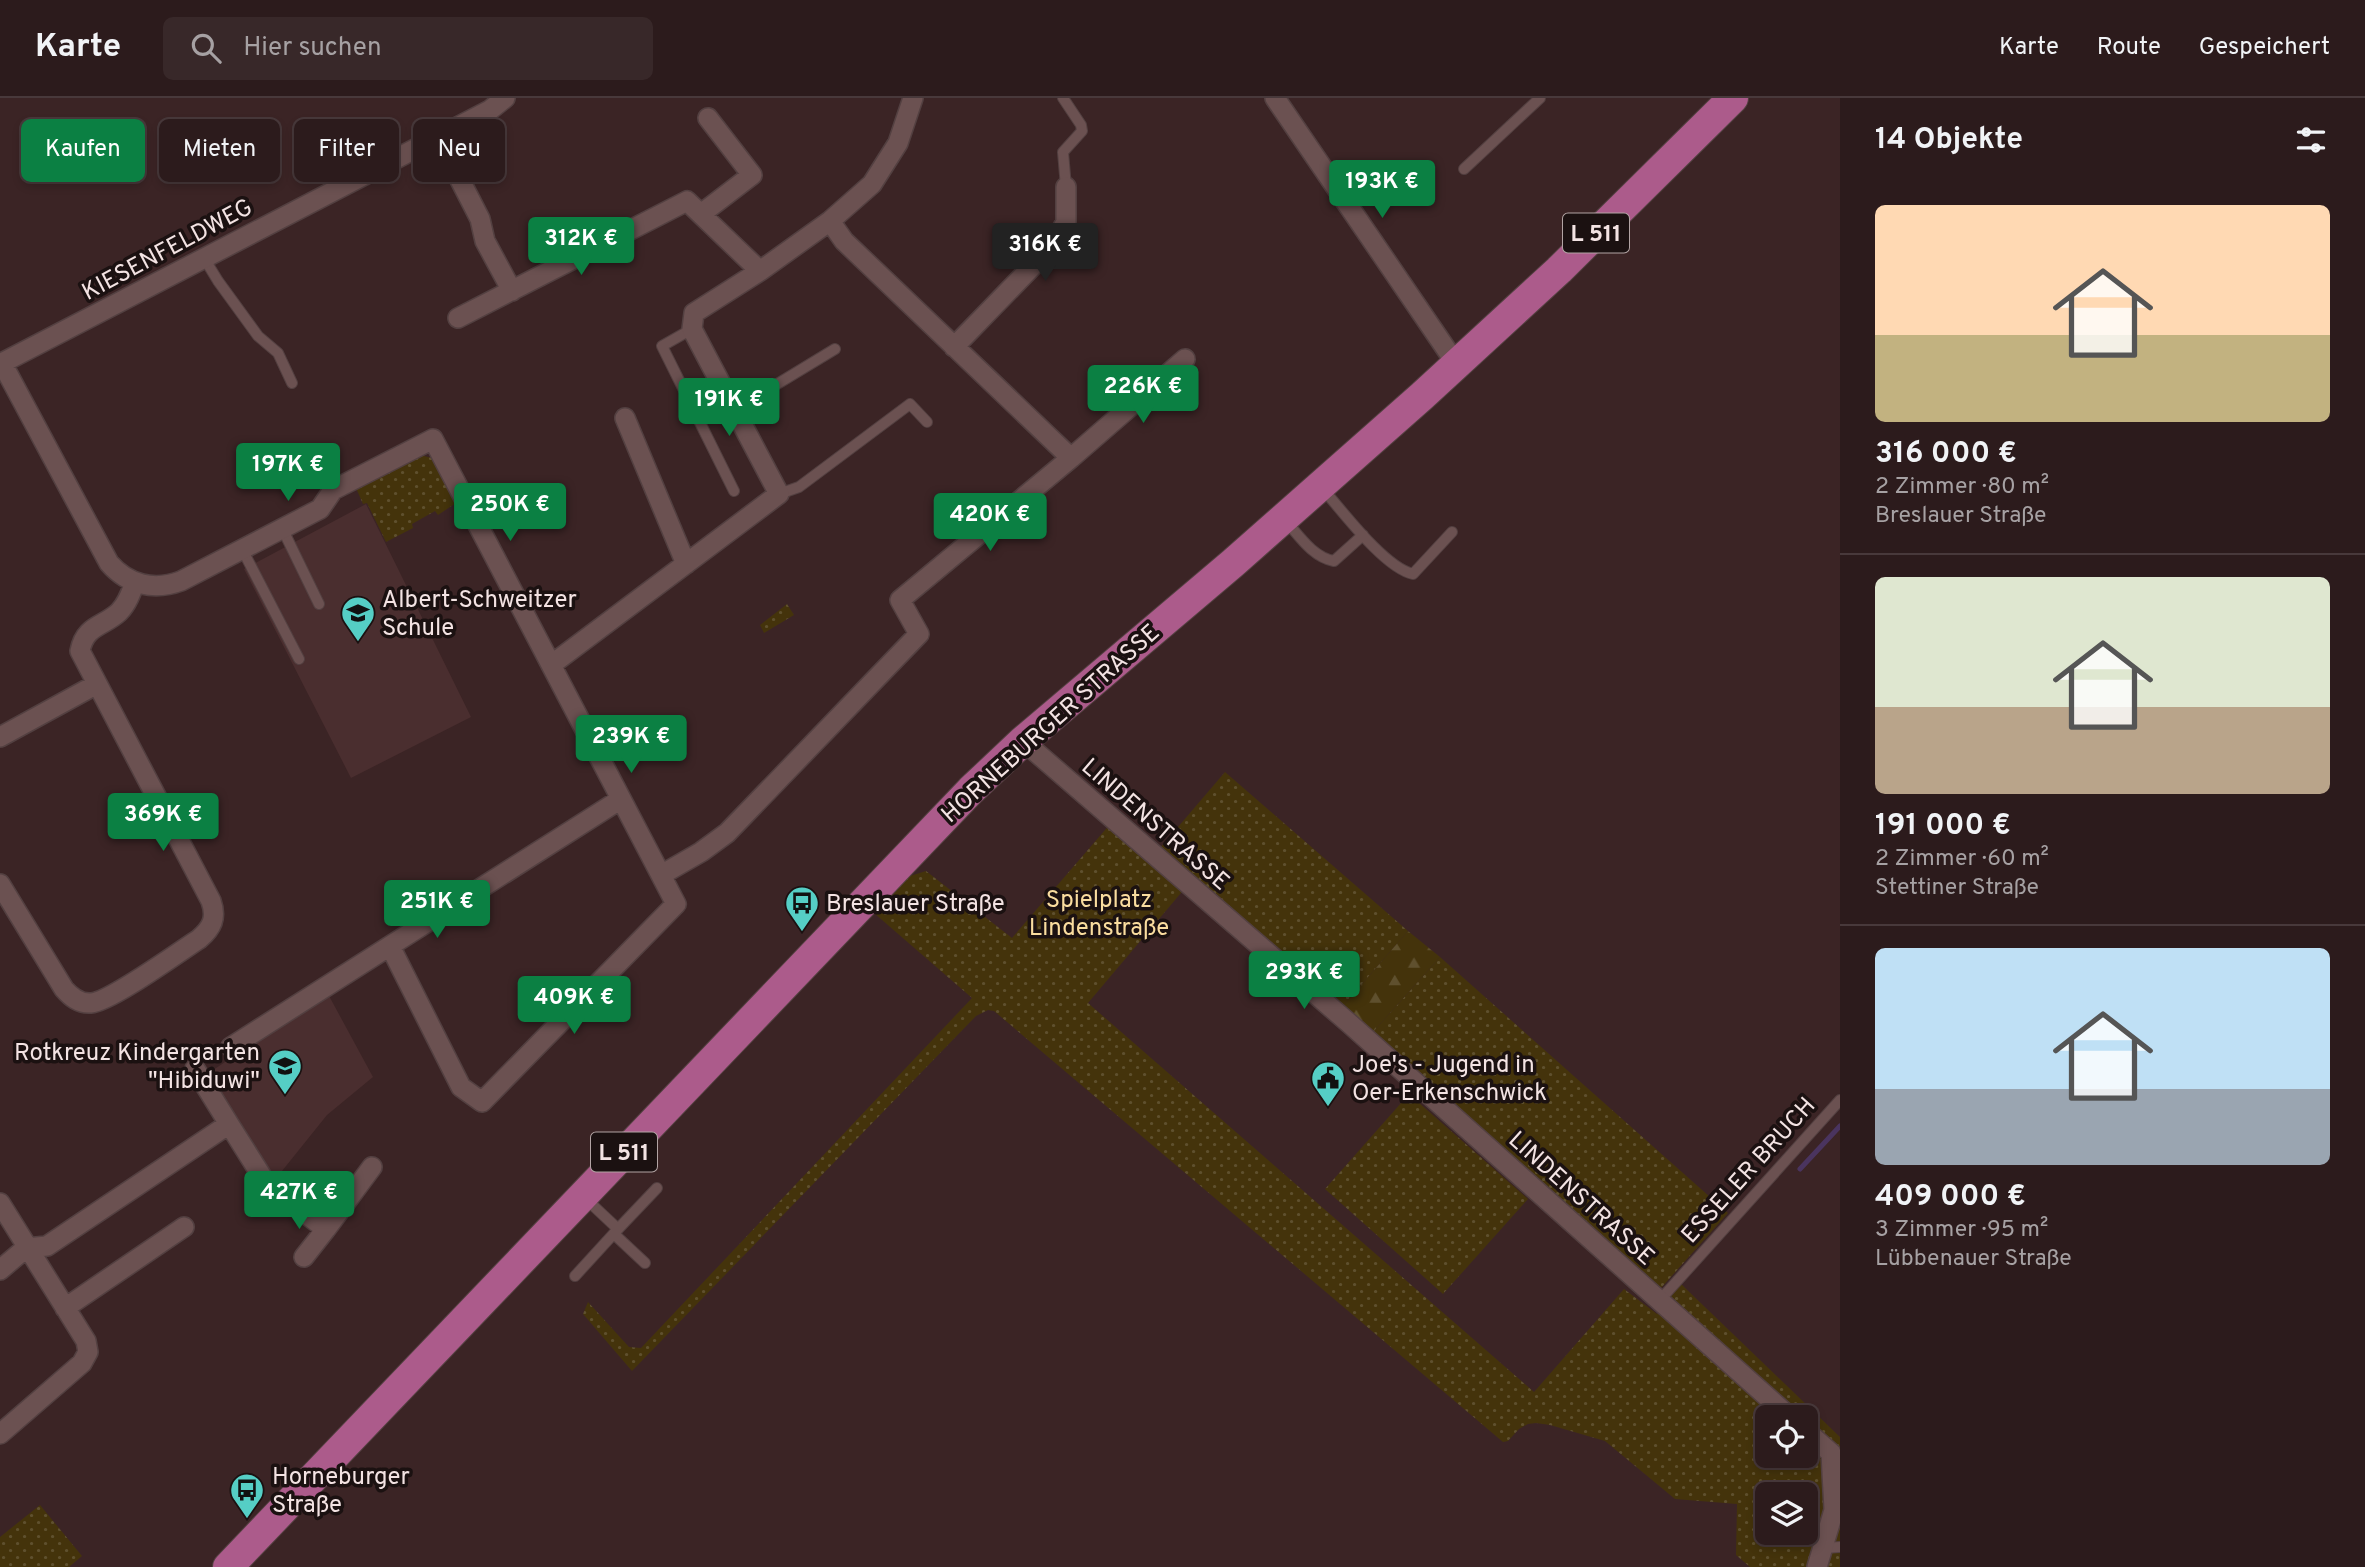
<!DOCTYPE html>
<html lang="de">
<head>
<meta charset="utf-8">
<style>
	:root { --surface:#2c1b1c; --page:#382829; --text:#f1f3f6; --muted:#a6a1a3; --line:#48393b; --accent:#0b8043 }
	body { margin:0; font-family:Overpass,sans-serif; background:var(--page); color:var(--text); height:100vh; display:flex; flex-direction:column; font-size:26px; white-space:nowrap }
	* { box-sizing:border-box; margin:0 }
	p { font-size:23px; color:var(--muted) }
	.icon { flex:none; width:38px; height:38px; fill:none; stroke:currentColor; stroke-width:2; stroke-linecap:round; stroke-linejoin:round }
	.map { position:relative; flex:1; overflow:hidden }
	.side { display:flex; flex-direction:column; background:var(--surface); width:525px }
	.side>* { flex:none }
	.banner { position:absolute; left:21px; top:21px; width:665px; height:63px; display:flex; gap:14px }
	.fabs { position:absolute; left:1755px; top:1307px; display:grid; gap:14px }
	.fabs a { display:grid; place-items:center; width:63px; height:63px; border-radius:10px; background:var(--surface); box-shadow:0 4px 10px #0003,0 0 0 2px var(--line); font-size:35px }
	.price { position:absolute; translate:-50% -60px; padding:0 16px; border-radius:7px; background:var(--accent); color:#fff; font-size:23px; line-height:46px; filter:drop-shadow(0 2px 4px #0008) }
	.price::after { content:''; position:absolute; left:50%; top:42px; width:21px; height:16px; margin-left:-10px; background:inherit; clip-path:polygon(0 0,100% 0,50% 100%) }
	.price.active { background:#222; color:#fff }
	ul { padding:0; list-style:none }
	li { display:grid; align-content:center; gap:14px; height:371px; padding:0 35px }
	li+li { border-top:2px solid var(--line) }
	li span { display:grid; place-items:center; height:217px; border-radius:10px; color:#555 }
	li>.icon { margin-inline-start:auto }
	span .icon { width:126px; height:126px; fill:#fffc; stroke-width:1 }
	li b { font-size:30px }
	h2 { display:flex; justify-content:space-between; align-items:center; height:84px; padding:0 35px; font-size:30px }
	.pill { padding:0 24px; border-radius:10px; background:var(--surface); box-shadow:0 4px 10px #0003,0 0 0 2px var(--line); font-size:24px; line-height:63px }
	.pill.active { background:var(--accent); color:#fff }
	header { display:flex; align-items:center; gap:42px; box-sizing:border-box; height:98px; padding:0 35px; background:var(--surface); border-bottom:2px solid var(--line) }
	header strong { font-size:33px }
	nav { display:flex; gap:38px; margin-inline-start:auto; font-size:24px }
	.search { width:490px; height:63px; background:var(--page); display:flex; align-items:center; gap:18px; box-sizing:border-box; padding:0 24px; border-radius:10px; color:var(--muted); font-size:26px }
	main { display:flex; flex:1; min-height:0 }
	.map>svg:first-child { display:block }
	.built { fill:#4a2e2f }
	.green { fill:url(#green-dots); fill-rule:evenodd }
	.forest { fill:url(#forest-firs) }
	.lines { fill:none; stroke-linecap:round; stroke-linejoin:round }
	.stream { stroke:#4a345f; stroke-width:5 }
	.lane-casing { stroke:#534041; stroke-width:12 }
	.street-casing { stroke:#534041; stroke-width:22 }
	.primary-casing { stroke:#534041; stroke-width:32 }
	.lane { stroke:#6b5151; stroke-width:10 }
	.street { stroke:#6b5151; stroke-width:19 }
	.primary { stroke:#ac5b8b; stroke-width:30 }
	.labels { text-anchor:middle; stroke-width:7; stroke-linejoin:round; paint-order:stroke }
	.shield { fill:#1b1111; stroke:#b2a4a4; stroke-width:2 }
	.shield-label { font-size:23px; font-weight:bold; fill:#f3e3e3 }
	.street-label { font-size:24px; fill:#f3e3e3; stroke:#1b1111 }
	.poi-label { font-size:24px; fill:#f3e3e3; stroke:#1b1111; text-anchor:start }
	.park-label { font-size:24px; fill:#fadd9f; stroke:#1b1111 }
</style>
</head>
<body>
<header>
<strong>Karte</strong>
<div class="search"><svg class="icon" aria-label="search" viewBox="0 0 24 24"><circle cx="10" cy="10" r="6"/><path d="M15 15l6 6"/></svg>Hier suchen</div>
<nav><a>Karte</a><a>Route</a><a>Gespeichert</a></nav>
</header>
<main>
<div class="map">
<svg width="1840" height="1469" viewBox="0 0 1840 1469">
	<defs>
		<pattern id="green-dots" width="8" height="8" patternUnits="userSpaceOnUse" patternTransform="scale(1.75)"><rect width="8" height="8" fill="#44330b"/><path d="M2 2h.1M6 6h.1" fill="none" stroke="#5f502e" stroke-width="1.8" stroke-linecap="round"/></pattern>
		<pattern id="forest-firs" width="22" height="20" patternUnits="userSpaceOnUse" patternTransform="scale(1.75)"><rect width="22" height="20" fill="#44330b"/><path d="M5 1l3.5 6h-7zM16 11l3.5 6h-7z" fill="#5f502e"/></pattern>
	</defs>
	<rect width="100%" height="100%" fill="#3b2425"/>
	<path class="built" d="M366,406L471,619L351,680L244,471Z
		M328,896L373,979L327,1017L274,1083L207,976Z"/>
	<path class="green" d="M420,357L432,360L459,403L438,417L435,413L412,426L413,430L386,444L367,405L363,406L356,390Z
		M787,506L794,517L764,535L760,527Z
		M1225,674L1408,833L1343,908L1160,750Z
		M1111,725L1186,789L1088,905L1534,1294L1624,1191L1657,1216L1680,1185L1840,1339V1469H1750L1736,1457L1737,1406L1675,1401L1605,1343L1550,1327L1536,1325L1528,1326L1519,1331L1508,1343L1503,1344L994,913L988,912L976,918L632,1273L583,1216L588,1204L629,1249L641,1250L972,900L874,815L910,778L926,773L1012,840ZM1768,1320H1806V1358H1768ZM1768,1396H1806V1435H1768Z
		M1440,859L1728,1115L1661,1190L1373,934Z
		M1409,996L1528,1101L1443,1196L1325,1091Z
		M40,1407L82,1458L69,1469H0V1439Z"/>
	<path class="forest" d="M1408,833L1440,859L1373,934L1343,908Z"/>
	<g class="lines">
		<path class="stream" d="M1800,1071L1840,1028"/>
		<g class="lane-casing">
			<path id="lane" d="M1063,0L1081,27L1082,33L1063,54L1066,89
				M1464,71L1540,0
				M204,160L218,183L258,238L278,255L292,285
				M692,231L662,248L734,393
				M736,311L835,251
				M1323,391C1343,414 1385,470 1413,476L1452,434
				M779,396L799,389L910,306L927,324
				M1286,423C1300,439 1313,459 1334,463L1363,437
				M282,430L319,506
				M242,451L299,561
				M585,1100L618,1131L657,1090
				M614,1136L645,1165
				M575,1178L618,1131
				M1660,1202L1840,1002
				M1824,1450L1840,1449"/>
		</g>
		<g class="street-casing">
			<path id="street" d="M1275,0L1457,267
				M438,39L480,121L485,143L512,193
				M701,116L752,77L708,20
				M458,220L687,103L760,173
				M954,249L1052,148L1066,124V89
				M2,265L109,465C128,487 154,493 181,483L320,411L333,392L433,341L676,806L482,1004L461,989L390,848
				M0,266L490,12L505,0
				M625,320L686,466
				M1071,360L1185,261
				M551,567L779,396L692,231L694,215L760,173L830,123L872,86L898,45L913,0
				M0,639L97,586
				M1023,643L1350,926L1791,1320
				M661,777L701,754L727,735L919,536L900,502L1071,360L844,143L830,123
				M0,786L64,891C71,899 79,906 91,905C110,904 179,854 199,841C212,830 217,820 211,803L80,553C85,527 103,529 119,514C127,506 131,495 135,484
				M231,949L621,701
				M229,1026L268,1088L326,1131L372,1069
				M0,1105L86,1243L88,1254L82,1265L0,1336
				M26,1150L47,1148L229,1026L195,971
				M304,1159L326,1131
				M0,1172L26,1150
				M65,1210L184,1129
				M1806,1333L1831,1355L1834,1412L1817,1469"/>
		</g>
		<g class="primary-casing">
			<path id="primary" d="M228,1469L971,692L1023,643L1233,465L1422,298L1559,172L1733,0"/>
		</g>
		<use href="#lane" class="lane"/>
		<use href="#street" class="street"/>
		<use href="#primary" class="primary"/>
	</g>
	<defs>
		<g id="school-pin" transform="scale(1.75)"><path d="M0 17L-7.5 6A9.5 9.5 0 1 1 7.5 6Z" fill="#55cec5" stroke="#1b1111"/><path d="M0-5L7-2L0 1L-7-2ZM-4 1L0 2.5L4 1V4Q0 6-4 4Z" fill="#111"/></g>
		<g id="bus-pin" transform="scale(1.75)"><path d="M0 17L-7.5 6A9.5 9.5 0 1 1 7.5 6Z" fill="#55cec5" stroke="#1b1111"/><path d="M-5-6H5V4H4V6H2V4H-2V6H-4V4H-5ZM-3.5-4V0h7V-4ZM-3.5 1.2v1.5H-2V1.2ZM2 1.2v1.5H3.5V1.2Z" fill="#111"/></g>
		<g id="civic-pin" transform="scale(1.75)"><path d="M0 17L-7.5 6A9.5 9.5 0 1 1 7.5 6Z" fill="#55cec5" stroke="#1b1111"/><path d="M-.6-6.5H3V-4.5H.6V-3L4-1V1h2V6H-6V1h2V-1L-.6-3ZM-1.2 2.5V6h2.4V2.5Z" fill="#111"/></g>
	</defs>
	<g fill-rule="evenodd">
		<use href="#school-pin" x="358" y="515"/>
		<use href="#bus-pin" x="802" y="805"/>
		<use href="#school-pin" x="285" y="968"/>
		<use href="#civic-pin" x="1328" y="980"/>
		<use href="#bus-pin" x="247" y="1392"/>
	</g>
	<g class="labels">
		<g class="shield">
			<rect x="1563" y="115.5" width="66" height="39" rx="5"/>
			<rect x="591" y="1034.5" width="66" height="39" rx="5"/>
		</g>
		<g class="shield-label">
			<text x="1596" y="143">L 511</text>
			<text x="624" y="1062">L 511</text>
		</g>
		<g class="street-label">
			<text transform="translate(167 151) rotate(-28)" y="8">KIESENFELDWEG</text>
			<text transform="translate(1050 625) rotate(-42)" y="8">HORNEBURGER STRASSE</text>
			<text transform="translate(1156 726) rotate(41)" y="8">LINDENSTRASSE</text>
			<text transform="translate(1748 1072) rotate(-48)" y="8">ESSELER BRUCH</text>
			<text transform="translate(1582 1100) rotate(42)" y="8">LINDENSTRASSE</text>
		</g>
		<g class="poi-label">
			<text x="382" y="509">Albert-Schweitzer<tspan x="382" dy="28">Schule</tspan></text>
			<text x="826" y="813">Breslauer Straße</text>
			<text x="260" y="962" text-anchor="end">Rotkreuz Kindergarten<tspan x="260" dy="28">"Hibiduwi"</tspan></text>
			<text x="1352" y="974">Joe's - Jugend in<tspan x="1352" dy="28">Oer-Erkenschwick</tspan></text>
			<text x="272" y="1386">Horneburger<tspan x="272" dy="28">Straße</tspan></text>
		</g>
		<g class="park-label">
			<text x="1099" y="809">Spielplatz<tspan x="1099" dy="28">Lindenstraße</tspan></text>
		</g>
	</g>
</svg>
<div class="fabs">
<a><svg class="icon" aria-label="locate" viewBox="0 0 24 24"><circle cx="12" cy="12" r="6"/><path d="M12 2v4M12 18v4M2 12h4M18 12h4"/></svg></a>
<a><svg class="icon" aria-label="layers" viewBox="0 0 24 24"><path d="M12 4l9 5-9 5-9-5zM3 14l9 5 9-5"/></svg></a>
</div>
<b class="price" style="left:1382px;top:122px">193K €</b>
<b class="price" style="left:581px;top:179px">312K €</b>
<b class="price active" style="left:1045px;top:185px">316K €</b>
<b class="price" style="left:1143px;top:327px">226K €</b>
<b class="price" style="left:729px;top:340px">191K €</b>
<b class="price" style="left:288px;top:405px">197K €</b>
<b class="price" style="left:510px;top:445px">250K €</b>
<b class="price" style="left:990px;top:455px">420K €</b>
<b class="price" style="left:631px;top:677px">239K €</b>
<b class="price" style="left:163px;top:755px">369K €</b>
<b class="price" style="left:437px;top:842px">251K €</b>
<b class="price" style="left:1304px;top:913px">293K €</b>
<b class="price" style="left:574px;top:938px">409K €</b>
<b class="price" style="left:299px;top:1133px">427K €</b>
<div class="banner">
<a class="pill active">Kaufen</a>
<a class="pill">Mieten</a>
<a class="pill">Filter</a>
<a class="pill">Neu</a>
</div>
</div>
<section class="side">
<h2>14 Objekte<svg class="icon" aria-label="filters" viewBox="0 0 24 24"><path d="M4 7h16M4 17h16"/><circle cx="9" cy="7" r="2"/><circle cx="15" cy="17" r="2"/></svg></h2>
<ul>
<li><span style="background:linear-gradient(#ffd9b3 60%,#c2b280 0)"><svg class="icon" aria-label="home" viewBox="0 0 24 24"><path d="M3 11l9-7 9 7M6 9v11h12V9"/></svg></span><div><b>316 000 €</b><p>2 Zimmer · 80 m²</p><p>Breslauer Straße</p></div></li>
<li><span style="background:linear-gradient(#dfe7d0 60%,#b9a48a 0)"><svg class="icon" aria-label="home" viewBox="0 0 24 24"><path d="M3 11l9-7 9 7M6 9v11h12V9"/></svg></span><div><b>191 000 €</b><p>2 Zimmer · 60 m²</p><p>Stettiner Straße</p></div></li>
<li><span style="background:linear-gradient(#bfe0f5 65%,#9aa5b1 0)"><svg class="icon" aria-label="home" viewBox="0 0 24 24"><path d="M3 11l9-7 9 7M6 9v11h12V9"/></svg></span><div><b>409 000 €</b><p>3 Zimmer · 95 m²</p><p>Lübbenauer Straße</p></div></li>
</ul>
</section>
</main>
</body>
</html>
